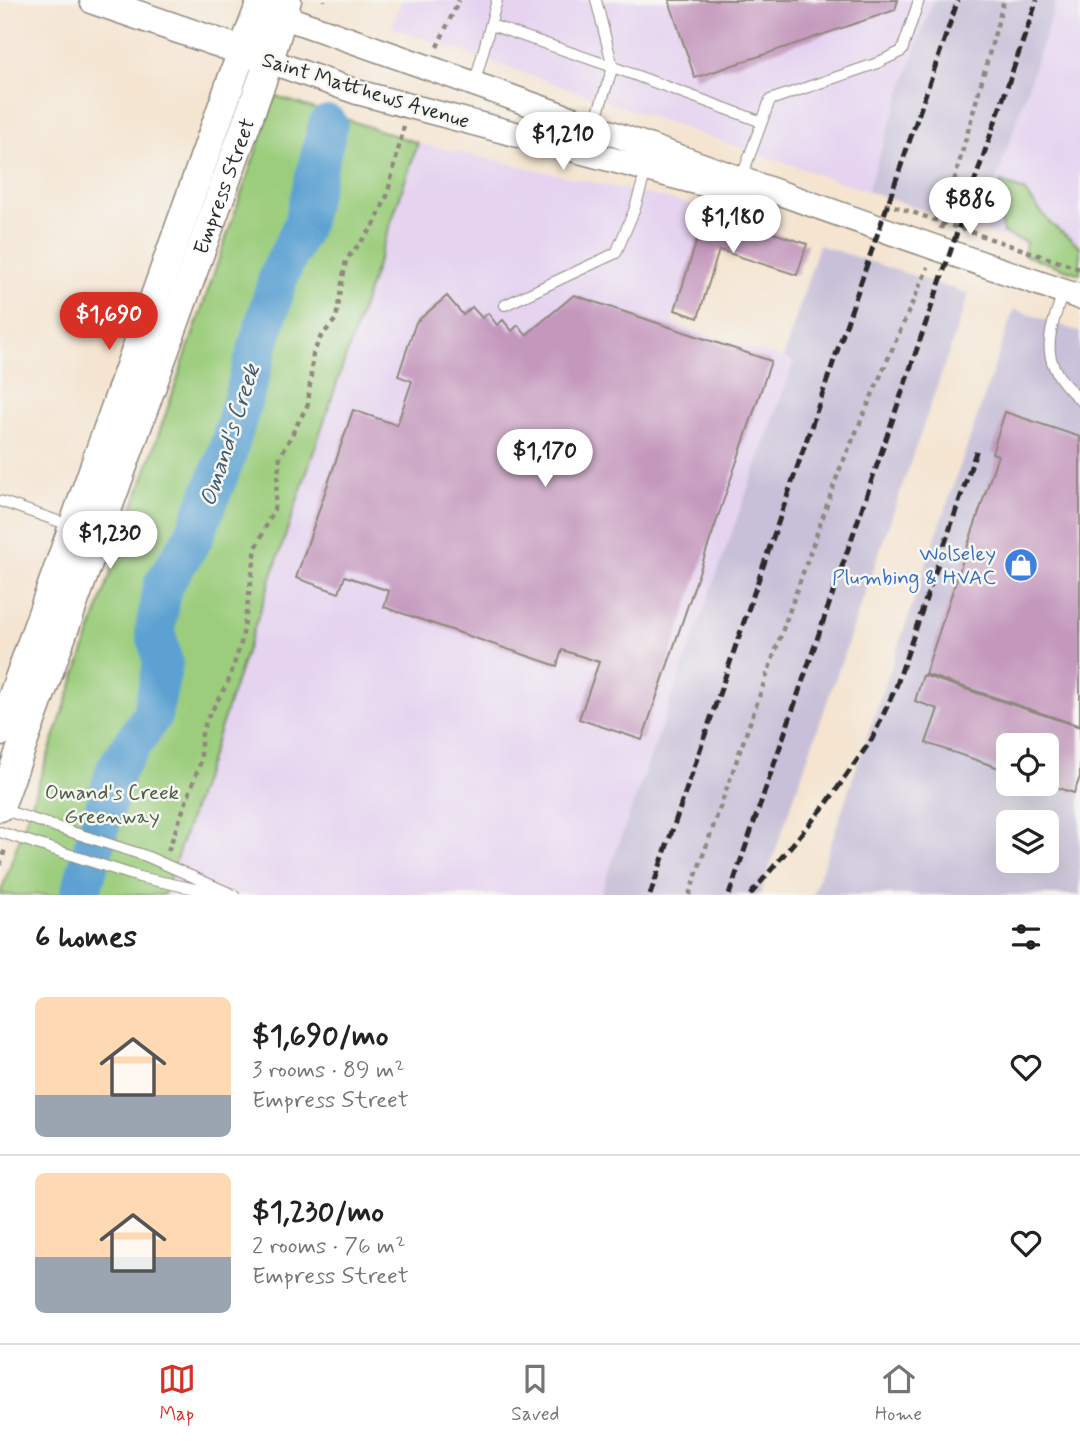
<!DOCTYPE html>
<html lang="en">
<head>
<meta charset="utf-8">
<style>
	:root { --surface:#fff; --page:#f2f2f2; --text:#222; --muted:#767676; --line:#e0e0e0; --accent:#d93025 }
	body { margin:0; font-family:Mynerve,sans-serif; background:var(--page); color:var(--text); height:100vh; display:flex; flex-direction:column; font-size:26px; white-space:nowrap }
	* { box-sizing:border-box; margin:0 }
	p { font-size:23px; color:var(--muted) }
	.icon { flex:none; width:38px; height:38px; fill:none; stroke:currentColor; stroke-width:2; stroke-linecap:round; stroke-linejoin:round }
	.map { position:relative; height:895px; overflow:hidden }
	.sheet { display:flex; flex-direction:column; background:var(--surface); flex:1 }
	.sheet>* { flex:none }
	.controls { position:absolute; left:996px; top:733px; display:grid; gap:14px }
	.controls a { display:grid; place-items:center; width:63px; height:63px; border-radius:10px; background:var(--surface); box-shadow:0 7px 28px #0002; font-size:35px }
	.price { position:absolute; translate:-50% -60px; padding:0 16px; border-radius:24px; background:#fff; color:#222; font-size:23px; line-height:46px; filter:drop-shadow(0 2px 4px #0008) }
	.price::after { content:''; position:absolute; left:50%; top:42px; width:21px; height:16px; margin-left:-10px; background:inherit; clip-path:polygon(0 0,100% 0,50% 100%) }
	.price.active { background:var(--accent); color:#fff }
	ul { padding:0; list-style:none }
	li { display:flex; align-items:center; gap:21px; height:175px; padding:0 35px }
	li+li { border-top:2px solid var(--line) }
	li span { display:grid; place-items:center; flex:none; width:196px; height:140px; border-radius:10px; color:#555 }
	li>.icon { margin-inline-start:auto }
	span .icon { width:84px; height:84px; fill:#fffc; stroke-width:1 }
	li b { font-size:30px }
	h2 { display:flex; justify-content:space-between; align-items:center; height:84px; padding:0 35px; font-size:30px }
	.menu { display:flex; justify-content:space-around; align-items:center; height:98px; border-top:2px solid var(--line); background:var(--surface); font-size:19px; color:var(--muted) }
	.menu a { display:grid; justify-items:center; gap:4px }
	.menu .active { color:var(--accent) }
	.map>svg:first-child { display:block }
	.built { fill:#e5d3f0 }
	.industrial { fill:#c7c0d8; fill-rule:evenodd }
	.green { fill:#9ccd7d; stroke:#647c54; stroke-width:2 }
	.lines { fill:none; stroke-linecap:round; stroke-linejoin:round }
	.river { stroke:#5ca1d1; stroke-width:40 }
	.building { fill:#c498bd }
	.service-casing { stroke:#90887e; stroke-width:12 }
	.tertiary-casing { stroke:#90887e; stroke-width:27 }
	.secondary-casing { stroke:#90887e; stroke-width:31 }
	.path { stroke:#90887e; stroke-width:4.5; stroke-dasharray:5 5; stroke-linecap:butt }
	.service { stroke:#fff; stroke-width:10 }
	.tertiary { stroke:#fff; stroke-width:24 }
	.secondary { stroke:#fff; stroke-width:28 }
	.rail { stroke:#2b2b2b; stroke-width:5; stroke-dasharray:10 5; stroke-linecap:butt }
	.labels { text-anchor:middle; stroke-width:5; stroke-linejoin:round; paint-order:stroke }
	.street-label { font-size:21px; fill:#2b2b2b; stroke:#f6f6f2 }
	.shop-label { font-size:21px; fill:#366cbe; stroke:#f6f6f2; text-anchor:end }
	.park-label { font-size:21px; fill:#4d5c44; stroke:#f6f6f2 }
	.water-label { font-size:23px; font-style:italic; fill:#3f5a6d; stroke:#f6f6f2 }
</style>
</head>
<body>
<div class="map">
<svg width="1080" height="895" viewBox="0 0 1080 895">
	<rect width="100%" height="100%" fill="#f6f6f2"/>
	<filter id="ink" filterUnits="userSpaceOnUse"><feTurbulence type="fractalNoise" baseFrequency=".0143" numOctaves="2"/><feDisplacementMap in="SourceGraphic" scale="14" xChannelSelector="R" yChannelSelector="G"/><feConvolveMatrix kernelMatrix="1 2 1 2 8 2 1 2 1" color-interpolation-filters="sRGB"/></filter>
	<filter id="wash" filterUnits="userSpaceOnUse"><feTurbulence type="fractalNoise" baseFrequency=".00686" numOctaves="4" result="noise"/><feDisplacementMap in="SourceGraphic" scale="28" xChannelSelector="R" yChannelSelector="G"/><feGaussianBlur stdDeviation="1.57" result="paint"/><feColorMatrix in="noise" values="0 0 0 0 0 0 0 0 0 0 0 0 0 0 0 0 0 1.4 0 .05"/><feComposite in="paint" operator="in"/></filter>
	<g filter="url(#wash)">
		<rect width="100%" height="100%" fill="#f4e4d0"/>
		<path class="built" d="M402,0H946L867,191L392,28Z
			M1057,0H1080V263L980,230Z
			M418,143L708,208L671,324L794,362L600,895H164L362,302Z"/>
		<path class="industrial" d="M933,0H1057L980,230L867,191Z
			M819,245L969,294L760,895H600L794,362L783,358Z
			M1014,309L1080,332V895H813ZM1008,746H1046V784H1008ZM1008,822H1046V861H1008Z"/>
		<path class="green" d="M275,96L418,143L164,895H0Z
			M1001,182L1024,191L1051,224L1080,246V274L1024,255L1026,242L1003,233L998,207L1005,189L999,187Z"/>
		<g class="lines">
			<path class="river" d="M80,895L116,769L152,715L163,663L155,630L163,585L194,536L226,457L279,275L303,225L328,125"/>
		</g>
		<g id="blocks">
			<path class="building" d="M669,0H898L895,10L695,78Z
				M706,211L807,244L797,275L719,250L698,318L675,310Z
				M574,295L771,361L642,740L579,719L599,662L562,650L557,666L384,607L389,591L345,576L339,593L296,578L353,410L397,425L412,381L398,376L416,322L447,296L463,315L472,307L482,318L488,313L497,325L503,320L512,331L518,325L526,335Z
				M1005,412L1080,437V726L925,674L998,455L992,453Z
				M923,675L1080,727V777L1074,793L1046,784V746H1008V771L926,743L938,709L915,701Z"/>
		</g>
	</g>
	<g filter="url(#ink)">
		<use href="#blocks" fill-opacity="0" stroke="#90887e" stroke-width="2"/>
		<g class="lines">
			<g class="service-casing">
				<path id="service" d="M596,0L613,67
					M491,25L613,67
					M475,82L497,0
					M584,154L613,67L762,122
					M741,179L770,100L875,64L902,51L919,0
					M1063,292C1046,342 1039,362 1080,400
					M505,305L616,253L634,211L646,171
					M0,501L72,526
					M1,809L146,856L234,895
					M0,832L139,877L224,895"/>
			</g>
			<g class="tertiary-casing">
				<path id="tertiary" d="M284,17C550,109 813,208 1080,297
					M269,61L357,92L756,198"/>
			</g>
			<g class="secondary-casing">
				<g id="secondary">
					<path d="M94,0L260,57"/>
					<path d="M0,732L236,68L259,8L267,0"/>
					<path id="s1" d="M0,807L269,61L287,0"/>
				</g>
			</g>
			<path class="path" d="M324,0V1
				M437,47L459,0
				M885,203L1080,269
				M941,229L1004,0
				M168,851L201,761V737L207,719L228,682L242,640L256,548L274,509L280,457L308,404L313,354L320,338L336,319L346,260L373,227L387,196L404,126
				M0,865L5,849
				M689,895L839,471L928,267"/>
			<use href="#service" class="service"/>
			<use href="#tertiary" class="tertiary"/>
			<use href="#secondary" class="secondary"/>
			<path class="rail" d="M650,895L958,0
				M729,895L1037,0
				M750,895L827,803L872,739L896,687L977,449"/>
		</g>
	</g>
	<defs>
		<g id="shop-disc" transform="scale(1.75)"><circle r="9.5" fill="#3f7fe0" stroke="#f6f6f2"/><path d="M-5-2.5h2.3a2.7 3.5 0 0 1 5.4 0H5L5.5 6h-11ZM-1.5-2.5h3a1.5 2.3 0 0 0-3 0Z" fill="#fff"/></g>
	</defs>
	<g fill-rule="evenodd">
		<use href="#shop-disc" x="1021" y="565"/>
	</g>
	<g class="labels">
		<g class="street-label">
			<text transform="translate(366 90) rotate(17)" y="7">Saint Matthews Avenue</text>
			<text dy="7" stroke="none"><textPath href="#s1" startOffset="660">Empress Street</textPath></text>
		</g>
		<g class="shop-label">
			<text x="996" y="560">Wolseley<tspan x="996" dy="24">Plumbing &amp; HVAC</tspan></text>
		</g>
		<g class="park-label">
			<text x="112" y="799">Omand's Creek<tspan x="112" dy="24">Greenway</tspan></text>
		</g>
		<g class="water-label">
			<text transform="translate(229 435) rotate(-72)" y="8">Omand's Creek</text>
		</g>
	</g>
</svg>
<div class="controls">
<a><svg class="icon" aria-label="locate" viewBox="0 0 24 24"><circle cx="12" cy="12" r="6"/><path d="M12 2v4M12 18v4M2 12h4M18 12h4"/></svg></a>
<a><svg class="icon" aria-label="layers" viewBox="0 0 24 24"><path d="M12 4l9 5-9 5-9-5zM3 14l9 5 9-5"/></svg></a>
</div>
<b class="price" style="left:563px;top:172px">$1,210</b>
<b class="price" style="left:970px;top:237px">$886</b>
<b class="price" style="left:733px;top:255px">$1,180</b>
<b class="price active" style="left:109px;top:352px">$1,690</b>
<b class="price" style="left:545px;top:489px">$1,170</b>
<b class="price" style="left:110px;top:571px">$1,230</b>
</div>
<section class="sheet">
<h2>6 homes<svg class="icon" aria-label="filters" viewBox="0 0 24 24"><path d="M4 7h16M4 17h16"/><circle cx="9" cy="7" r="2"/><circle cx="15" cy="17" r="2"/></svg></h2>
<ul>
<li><span style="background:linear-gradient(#ffd9b3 70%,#9aa5b1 0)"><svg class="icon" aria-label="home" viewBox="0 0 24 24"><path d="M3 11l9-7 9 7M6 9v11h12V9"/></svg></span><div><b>$1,690/mo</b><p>3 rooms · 89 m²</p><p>Empress Street</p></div><svg class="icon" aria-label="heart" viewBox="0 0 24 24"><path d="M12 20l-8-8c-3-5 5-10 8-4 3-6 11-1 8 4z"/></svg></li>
<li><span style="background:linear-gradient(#ffd9b3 60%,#9aa5b1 0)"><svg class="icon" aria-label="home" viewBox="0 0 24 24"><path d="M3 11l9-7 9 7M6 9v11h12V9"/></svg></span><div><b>$1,230/mo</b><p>2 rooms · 76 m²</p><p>Empress Street</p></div><svg class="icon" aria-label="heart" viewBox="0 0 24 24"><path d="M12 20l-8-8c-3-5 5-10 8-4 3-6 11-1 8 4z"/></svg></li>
</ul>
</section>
<nav class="menu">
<a class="active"><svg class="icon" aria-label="map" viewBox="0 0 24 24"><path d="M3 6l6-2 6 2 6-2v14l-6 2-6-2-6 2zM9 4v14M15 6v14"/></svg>Map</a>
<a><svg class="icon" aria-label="saved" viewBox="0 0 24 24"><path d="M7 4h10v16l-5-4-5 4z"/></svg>Saved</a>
<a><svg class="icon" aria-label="home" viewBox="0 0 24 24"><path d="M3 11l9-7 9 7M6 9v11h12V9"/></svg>Home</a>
</nav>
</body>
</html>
